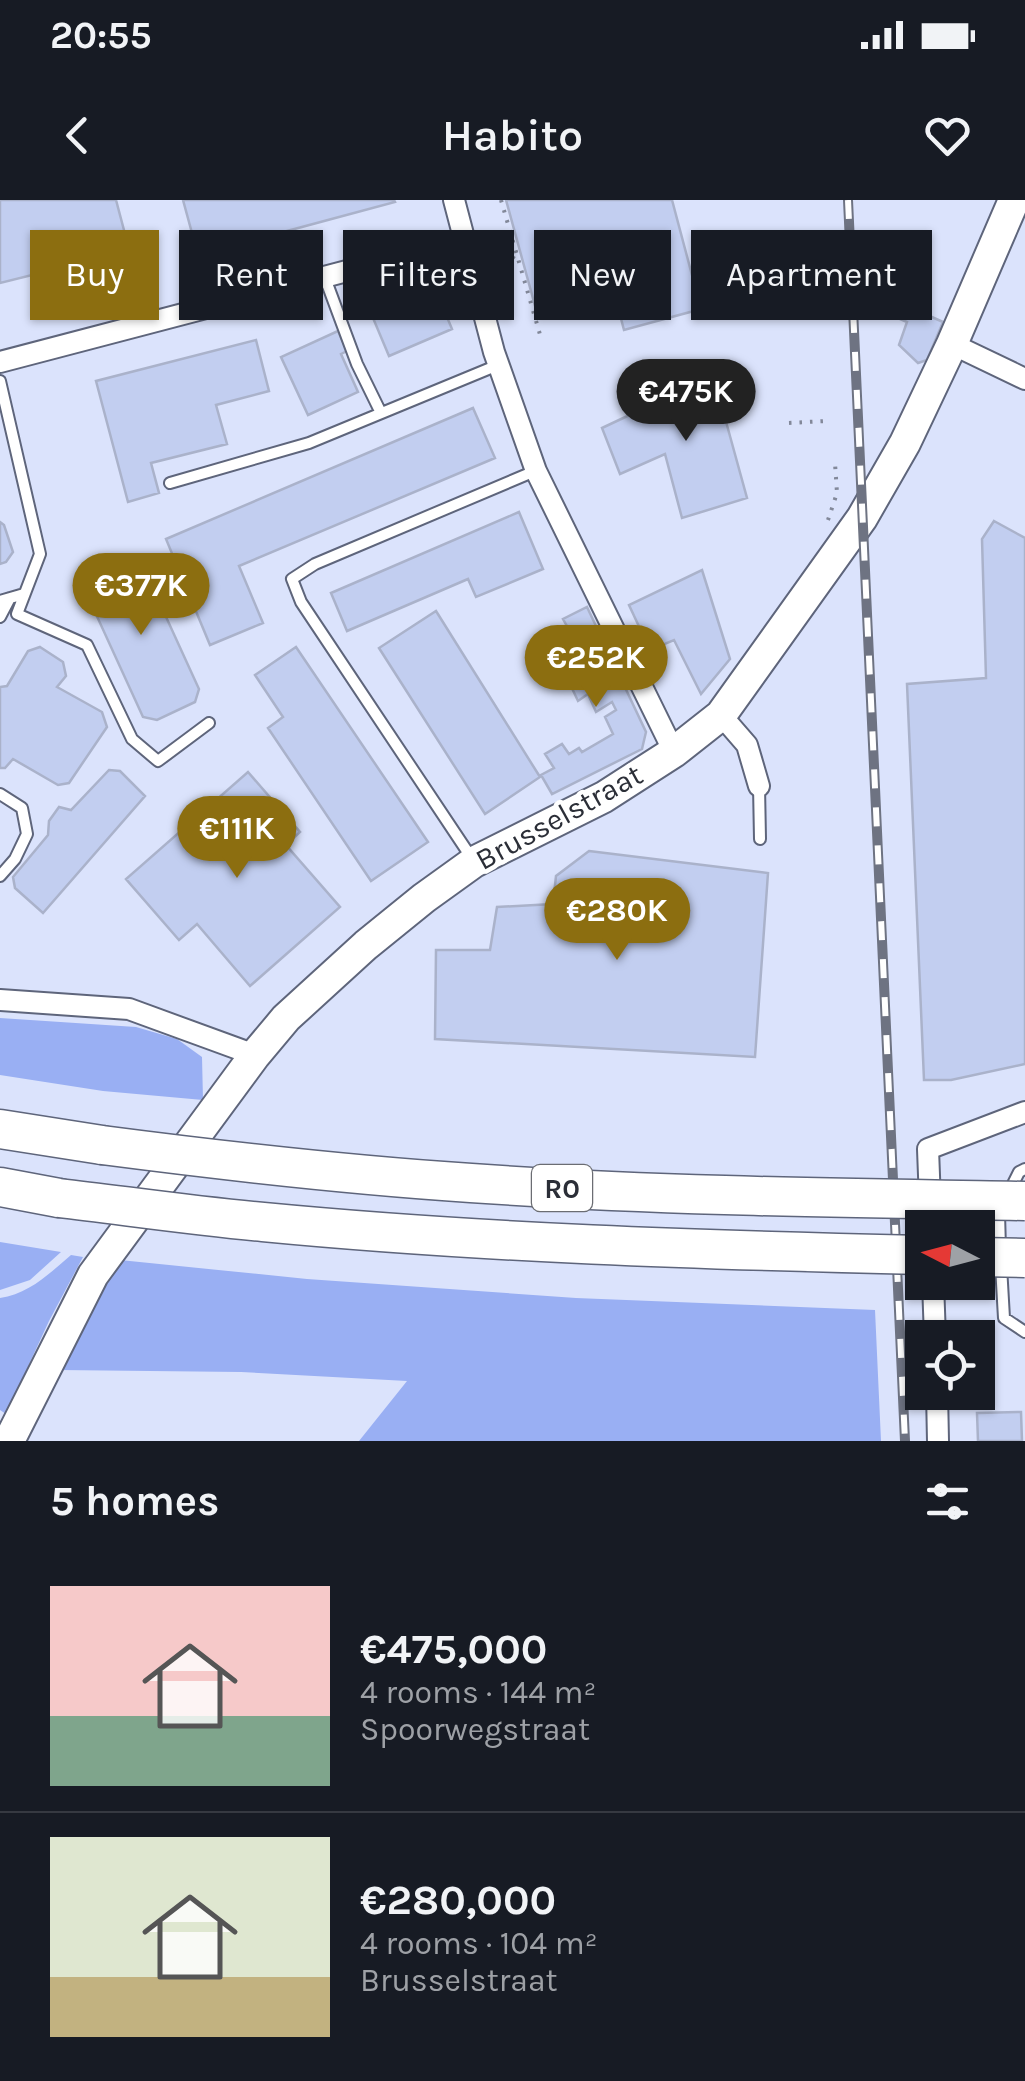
<!DOCTYPE html>
<html lang="en">
<head>
<meta charset="utf-8">
<style>
	:root { --surface:#171b24; --page:#242831; --text:#f1f3f6; --muted:#9ea1a6; --line:#363941; --accent:#8c6e10 }
	body { margin:0; font-family:Karla,sans-serif; background:var(--page); color:var(--text); height:100vh; display:flex; flex-direction:column; font-size:38px; white-space:nowrap }
	* { box-sizing:border-box; margin:0 }
	p { font-size:32px; color:var(--muted) }
	.icon { flex:none; width:55px; height:55px; fill:none; stroke:currentColor; stroke-width:2; stroke-linecap:round; stroke-linejoin:round }
	.map { position:relative; height:1241px; overflow:hidden }
	.details { display:flex; flex-direction:column; background:var(--surface); flex:1 }
	.details>* { flex:none }
	.guide { position:absolute; left:30px; top:30px; width:965px; height:90px; display:flex; gap:20px }
	.needle { width:65px; rotate:276deg }
	.tools { position:absolute; left:905px; top:1010px; display:grid; gap:20px }
	.tools a { display:grid; place-items:center; width:90px; height:90px; border-radius:0px; background:var(--surface); box-shadow:0 2px 8px #0004; font-size:50px }
	.price { position:absolute; translate:-50% -85px; padding:0 22px; border-radius:35px; background:var(--accent); color:#fff; font-size:32px; line-height:65px; filter:drop-shadow(0 2px 5px #0008) }
	.price::after { content:''; position:absolute; left:50%; top:60px; width:30px; height:22px; margin-left:-15px; background:inherit; clip-path:polygon(0 0,100% 0,50% 100%) }
	.price.on { background:#222; color:#fff }
	ul { padding:0; list-style:none }
	li { display:flex; align-items:center; gap:30px; height:250px; padding:0 50px }
	li+li { border-top:2px solid var(--line) }
	li span { display:grid; place-items:center; flex:none; width:280px; height:200px; border-radius:0px; color:#555 }
	li>.icon { margin-inline-start:auto }
	span .icon { width:120px; height:120px; fill:#fffc; stroke-width:1 }
	li b { font-size:42px }
	h2 { display:flex; justify-content:space-between; align-items:center; height:120px; padding:0 50px; font-size:42px }
	.tag { padding:0 35px; border-radius:0px; background:var(--surface); box-shadow:0 2px 8px #0004; font-size:35px; line-height:90px }
	.tag.on { background:var(--accent); color:#fff }
	.status { display:flex; justify-content:space-between; align-items:center; height:70px; padding:0 50px; background:var(--surface); direction:ltr }
	.status svg { height:28px; fill:currentColor }
	header { display:flex; justify-content:space-between; align-items:center; height:130px; padding:0 50px; background:var(--surface); font-size:45px; font-weight:600 }
	.map>svg:first-child { display:block }
	.green { fill:#99aff3 }
	.building { fill:#c2cef0; stroke:#aab2ca; stroke-width:2.5 }
	.lines { fill:none; stroke-linecap:round; stroke-linejoin:round }
	.lane-casing { stroke:#5e657b; stroke-width:14 }
	.street-casing { stroke:#5e657b; stroke-width:24 }
	.secondary-casing { stroke:#5e657b; stroke-width:34 }
	.highway-casing { stroke:#5e657b; stroke-width:41 }
	.path { stroke:#828899; stroke-width:4; stroke-dasharray:2.5 8; stroke-linecap:butt }
	.lane { stroke:#fff; stroke-width:10 }
	.street { stroke:#fff; stroke-width:20 }
	.secondary { stroke:#fff; stroke-width:30 }
	.highway { stroke:#fff; stroke-width:38 }
	.rail-casing { stroke:#6e7382; stroke-width:10 }
	.rail { stroke:#fff; stroke-width:6; stroke-dasharray:19; stroke-linecap:butt }
	.highway-bridge-casing { stroke:#5e657b; stroke-width:41; stroke-linecap:butt }
	.highway-bridge { stroke:#fff; stroke-width:38 }
	.labels { text-anchor:middle; stroke-width:9; stroke-linejoin:round; paint-order:stroke }
	.shield { fill:#fff; stroke:#6b6d73; stroke-width:2.5 }
	.shield-label { font-size:28px; font-weight:bold; fill:#2b2e37 }
	.street-label { font-size:30px; fill:#2b2e37; stroke:#fff }
</style>
</head>
<body>
<div class="status"><b>20:55</b><svg viewBox="0 0 49 12"><path d="M0 12V9h3v3zM5 12V6h3v6zM10 12V3h3v9zM15 12V0h3v12zM26 1h20v11H26zM47 4h2v5h-2z"/></svg></div>
<header><svg class="icon" aria-label="back" viewBox="0 0 24 24"><path d="M15 5l-7 7 7 7"/></svg>Habito<svg class="icon" aria-label="heart" viewBox="0 0 24 24"><path d="M12 20l-8-8c-3-5 5-10 8-4 3-6 11-1 8 4z"/></svg></header>
<div class="map">
<svg width="1025" height="1241" viewBox="0 0 1025 1241">
	<rect width="100%" height="100%" fill="#dbe3fc"/>
	<path class="green" d="M0,818L136,827L177,839L202,857L203,900L103,891L0,875Z
		M0,1042L61,1052L30,1080L0,1090Z
		M71,1055L83,1057L49,1121L6,1214L0,1210V1098C29,1094 50,1073 71,1055Z
		M110,1059L307,1079L576,1098L875,1110L881,1241H359L407,1181L241,1172L59,1170Z"/>
	<path class="building" d="M0,0H116L129,49H137L140,64L130,79L90,89L80,63L0,83Z
		M183,0H394L395,2L246,42L249,51L251,52L235,56L237,54L234,45L198,55Z
		M506,0H672L701,109L624,130L614,92L537,113Z
		M436,91L452,129L389,156L373,118Z
		M905,105L943,122L927,160L918,163L899,145L907,122L900,119Z
		M338,131L347,151L341,154L358,192L308,215L281,157Z
		M256,140L269,191L216,205L227,244L151,263L159,293L128,302L96,181Z
		M723,171L740,211L725,218L747,298L682,318L665,254L620,274L602,228Z
		M473,208L495,258L239,366L263,423L210,445L166,339Z
		M519,312L543,369L476,397L468,379L347,431L331,393Z
		M994,321L1025,338V864L951,880H924L907,484L986,478L982,339Z
		M0,322L4,325L13,352L6,362L0,364Z
		M128,355L140,360L199,489L195,502L157,520L143,517L84,388L88,373Z
		M702,370L730,459L701,494L674,440L650,450L629,405Z
		M587,407L646,532L642,549L552,594L541,575L554,568L545,554L562,544L569,554L579,548L582,552L613,534L605,517L616,510L612,502L596,512L588,494L578,501L569,482L587,470L577,455L581,451L563,419Z
		M436,411L540,577L485,614L379,448Z
		M40,447L63,462L66,476L57,487L102,512L107,527L69,583L58,585L13,559L5,568H0V487L7,486L28,451Z
		M296,447L428,642L371,681L268,528L283,517L255,475Z
		M109,570L120,571L145,596L43,713L15,688L13,677L48,635L49,621L59,607L71,610Z
		M248,572L300,632L286,645L340,707L250,786L197,724L179,740L126,679Z
		M589,651L768,673L755,857L435,839L436,750H490L497,707L553,704L556,676Z
		M1021,1212L1022,1241H978L977,1213Z"/>
	<g class="lines">
		<g class="lane-casing">
			<path id="lane" d="M325,78L357,164L381,213
				M0,181L40,354L17,414L87,445L132,539L158,561L209,523
				M170,283L309,243L498,165
				M0,401L24,394
				M0,417L10,398
				M759,586L760,639
				M0,594L22,608L27,634L15,659L0,676
				M471,657L301,402L292,379L315,364L535,271
				M1009,992L1019,972L1025,969
				M1000,1049L999,1013L1001,1007
				M1001,1066L1004,1118L1025,1132"/>
		</g>
		<g class="street-casing">
			<path id="street" d="M454,0L494,152L536,271L674,552
				M952,144L1025,179
				M0,162L465,40
				M721,515L747,545L759,586
				M0,800L129,809L255,855
				M931,1028L928,949L1025,912
				M933,1082L935,1138
				M937,1192L938,1241"/>
		</g>
		<g class="secondary-casing">
			<path id="secondary" d="M9,1241L93,1075L255,855L286,818L366,745L424,698L474,662L604,597L674,552L721,515L862,318L905,243L952,144L1014,0"/>
		</g>
		<g class="highway-casing">
			<path id="highway" d="M0,929L102,945
				M0,987L59,998"/>
		</g>
		<path class="path" d="M501,0L541,138
			M489,46L516,53L498,80
			M789,223L826,221
			M828,320L837,293L835,263"/>
		<use href="#lane" class="lane"/>
		<use href="#street" class="street"/>
		<use href="#secondary" class="secondary"/>
		<use href="#highway" class="highway"/>
		<g class="rail-casing">
			<path id="rail" d="M848,0L905,1241"/>
		</g>
		<use href="#rail" class="rail"/>
		<g class="highway-bridge-casing">
			<path id="highway-bridge" d="M102,945C225,961 348,975 471,983C656,996 841,998 1025,1001
				M59,998C127,1006 195,1016 263,1022C482,1043 702,1050 922,1055
				M978,1057L1025,1058"/>
		</g>
		<use href="#highway-bridge" class="highway-bridge"/>
	</g>
	<g class="labels">
		<rect class="shield" x="532" y="965" width="60" height="46" rx="8"/>
		<g class="shield-label">
			<text x="562" y="998">R0</text>
		</g>
		<g class="street-label">
			<text transform="translate(559 617) rotate(-29)" y="10">Brusselstraat</text>
		</g>
	</g>
</svg>
<div class="tools">
<a><svg class="needle" viewBox="-14 -14 28 28"><path d="M0-13l5 13h-10z" fill="#e53935"/><path d="M0 13l5-13h-10z" fill="#9ea1a6"/></svg></a>
<a><svg class="icon" aria-label="locate" viewBox="0 0 24 24"><circle cx="12" cy="12" r="6"/><path d="M12 2v4M12 18v4M2 12h4M18 12h4"/></svg></a>
</div>
<b class="price on" style="left:686px;top:244px">€475K</b>
<b class="price" style="left:141px;top:438px">€377K</b>
<b class="price" style="left:596px;top:510px">€252K</b>
<b class="price" style="left:237px;top:681px">€111K</b>
<b class="price" style="left:617px;top:763px">€280K</b>
<div class="guide">
<a class="tag on">Buy</a>
<a class="tag">Rent</a>
<a class="tag">Filters</a>
<a class="tag">New</a>
<a class="tag">Apartment</a>
</div>
</div>
<section class="details">
<h2>5 homes<svg class="icon" aria-label="filters" viewBox="0 0 24 24"><path d="M4 7h16M4 17h16"/><circle cx="9" cy="7" r="2"/><circle cx="15" cy="17" r="2"/></svg></h2>
<ul>
<li><span style="background:linear-gradient(#f6c9c9 65%,#7fa58c 0)"><svg class="icon" aria-label="home" viewBox="0 0 24 24"><path d="M3 11l9-7 9 7M6 9v11h12V9"/></svg></span><div><b>€475,000</b><p>4 rooms · 144 m²</p><p>Spoorwegstraat</p></div></li>
<li><span style="background:linear-gradient(#dfe7d0 70%,#c2b280 0)"><svg class="icon" aria-label="home" viewBox="0 0 24 24"><path d="M3 11l9-7 9 7M6 9v11h12V9"/></svg></span><div><b>€280,000</b><p>4 rooms · 104 m²</p><p>Brusselstraat</p></div></li>
</ul>
</section>
</body>
</html>
